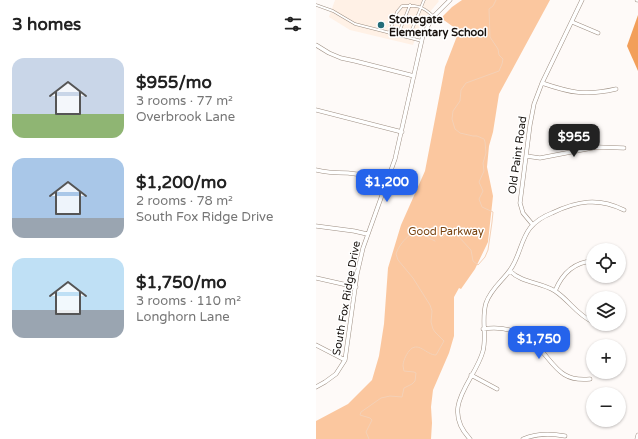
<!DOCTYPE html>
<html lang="en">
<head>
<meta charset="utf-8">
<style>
	:root { --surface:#fff; --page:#f6f6f6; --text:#222; --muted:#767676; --accent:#2563eb }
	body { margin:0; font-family:"Varela Round",sans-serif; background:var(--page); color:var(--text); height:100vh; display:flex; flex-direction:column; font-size:15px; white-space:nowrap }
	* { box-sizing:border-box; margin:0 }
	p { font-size:13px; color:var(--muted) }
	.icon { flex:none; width:22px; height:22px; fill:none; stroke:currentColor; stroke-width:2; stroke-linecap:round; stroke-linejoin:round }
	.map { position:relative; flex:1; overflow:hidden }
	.sheet { display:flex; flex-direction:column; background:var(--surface); width:316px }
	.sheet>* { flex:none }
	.buttons { position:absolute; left:270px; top:243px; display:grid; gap:8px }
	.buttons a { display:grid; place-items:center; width:40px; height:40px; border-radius:50%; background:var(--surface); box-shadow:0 1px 3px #0004; font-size:20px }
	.price { position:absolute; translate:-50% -34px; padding:0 9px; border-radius:8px; background:var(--accent); color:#fff; font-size:13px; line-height:26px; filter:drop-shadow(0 1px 2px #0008) }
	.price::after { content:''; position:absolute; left:50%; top:24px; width:12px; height:9px; margin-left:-6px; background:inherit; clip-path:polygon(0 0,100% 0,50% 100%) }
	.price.current { background:#222; color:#fff }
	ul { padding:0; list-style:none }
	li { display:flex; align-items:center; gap:12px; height:100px; padding:0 12px }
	li span { display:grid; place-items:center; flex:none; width:112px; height:80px; border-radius:12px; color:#555 }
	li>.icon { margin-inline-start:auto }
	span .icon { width:48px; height:48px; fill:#fffc; stroke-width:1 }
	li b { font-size:17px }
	h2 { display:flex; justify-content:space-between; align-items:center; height:48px; padding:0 12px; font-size:17px }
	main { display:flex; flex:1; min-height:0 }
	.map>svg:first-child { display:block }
	.built { fill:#fff1e6 }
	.green { fill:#fbc79f }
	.forest { fill:#f29f5a }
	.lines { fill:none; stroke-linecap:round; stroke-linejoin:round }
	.stream { stroke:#f4d1b7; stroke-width:1 }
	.service-casing { stroke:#9d8e82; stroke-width:3 }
	.minor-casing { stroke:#9d8e82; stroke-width:4.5 }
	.service { stroke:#fff; stroke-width:2 }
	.minor { stroke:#fff; stroke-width:3.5 }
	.poi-dot { fill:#246d78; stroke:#fff; stroke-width:1.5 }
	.labels { text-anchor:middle; stroke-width:3; stroke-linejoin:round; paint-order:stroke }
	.poi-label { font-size:11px; font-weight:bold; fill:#19130f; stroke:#fff; text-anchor:start }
	.street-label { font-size:11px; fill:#19130f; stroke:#fff }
	.park-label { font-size:11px; fill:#79430f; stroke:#fff }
</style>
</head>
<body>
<main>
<section class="sheet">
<h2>3 homes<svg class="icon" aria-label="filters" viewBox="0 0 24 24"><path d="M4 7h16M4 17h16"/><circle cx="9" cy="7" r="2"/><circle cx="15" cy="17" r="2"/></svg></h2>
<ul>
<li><span style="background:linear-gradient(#c9d6e8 70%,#8fb573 0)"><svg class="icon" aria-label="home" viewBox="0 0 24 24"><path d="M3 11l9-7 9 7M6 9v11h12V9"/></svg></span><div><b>$955/mo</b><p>3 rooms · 77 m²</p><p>Overbrook Lane</p></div></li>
<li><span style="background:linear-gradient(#a9c7e8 75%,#9aa5b1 0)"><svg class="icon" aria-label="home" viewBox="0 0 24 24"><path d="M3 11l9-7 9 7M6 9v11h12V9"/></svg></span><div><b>$1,200/mo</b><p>2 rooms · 78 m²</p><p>South Fox Ridge Drive</p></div></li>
<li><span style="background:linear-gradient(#bfe0f5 65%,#9aa5b1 0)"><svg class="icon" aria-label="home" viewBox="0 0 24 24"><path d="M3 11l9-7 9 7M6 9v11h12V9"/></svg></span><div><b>$1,750/mo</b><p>3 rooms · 110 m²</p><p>Longhorn Lane</p></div></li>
</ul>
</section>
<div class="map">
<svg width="322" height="439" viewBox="0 0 322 439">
	<rect width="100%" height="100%" fill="#fefaf8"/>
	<path class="built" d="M19,0H122L123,1L108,19L102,30L97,45L34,30L13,17Z"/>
	<path class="green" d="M146,0H234L183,94L177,132L173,146L171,167L177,196L172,242L159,269L145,289L143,288L138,297V336L133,353L117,390L115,407L116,423L115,439H0V421L32,404L56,380L63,356L68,324L72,268L85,225L109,171L129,67L143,31L125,18L136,7Z"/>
	<path class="forest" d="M322,15V71L311,46Z"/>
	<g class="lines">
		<path class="stream" d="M126,238L131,233L135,232L142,236L155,250L157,261L162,265L169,257L172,250L176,222L177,212L166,207L163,199L167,191L163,182L168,171L167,163L170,153L169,142L168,139L161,136H157L144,133L139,129L136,119L137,111L144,101L145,90L150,83L183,71L186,64L187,59L183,55L182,49L174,37L173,9L177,6L180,0
			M53,439L50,432L56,420L54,418L44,415L45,412L65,398L74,396L86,397L88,388L96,384L99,381L100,373L98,372L88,371L87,366C87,361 90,355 93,351C102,340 110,355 120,355L128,341L119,332L117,329L115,322L116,311L114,305L97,278L82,260L80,254C83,244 95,230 106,231L111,237L119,241"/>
		<g class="service-casing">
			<path id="service" d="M0,5L17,11L39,24L106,41
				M73,33L81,12L86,6C101,5 106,6 117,16
				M82,35L94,5
				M93,37L108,0"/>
		</g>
		<g class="minor-casing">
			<path id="minor" d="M321,0H322
				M256,22L282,33
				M0,45L13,53L25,58L39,61L98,76
				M226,83C255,93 270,96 300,89
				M0,110L86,132
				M210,156L224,158L281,147L308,148
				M0,170C11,173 21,173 32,173C46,174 58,178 70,185
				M217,225L207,213L204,203L214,125L218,104L226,83L266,0
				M0,226L38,231L51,234
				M194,271C206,283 224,282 239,291C253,300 261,315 277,322
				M0,278L40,287
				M239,291C246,274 258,262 277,261
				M284,324L294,325
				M167,329C188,325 210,333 224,349C240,367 246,382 274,379
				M0,345L29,360
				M155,375L181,389
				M0,387L9,382L20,374L29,360L41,274L47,248L79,159L107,35L117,17L134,0
				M154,439C123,406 159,381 167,351C171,335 165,319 170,303C175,288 188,280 196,267C204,254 205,240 214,228C220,221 228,216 236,213C261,201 282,197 308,210
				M207,439C221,433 234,433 249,436
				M321,439L322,435"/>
		</g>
		<use href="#service" class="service"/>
		<use href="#minor" class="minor"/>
	</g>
	<circle class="poi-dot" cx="65" cy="25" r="4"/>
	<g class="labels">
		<g class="poi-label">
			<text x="73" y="23">Stonegate<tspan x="73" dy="13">Elementary School</tspan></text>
		</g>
		<g class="street-label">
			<text transform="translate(201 155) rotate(-82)" y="4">Old Paint Road</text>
			<text transform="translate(30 298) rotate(-80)" y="4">South Fox Ridge Drive</text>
		</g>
		<g class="park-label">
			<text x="130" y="235">Good Parkway</text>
		</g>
	</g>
</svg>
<div class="buttons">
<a><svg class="icon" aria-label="locate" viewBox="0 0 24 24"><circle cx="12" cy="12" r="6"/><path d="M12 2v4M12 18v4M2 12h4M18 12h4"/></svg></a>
<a><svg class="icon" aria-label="layers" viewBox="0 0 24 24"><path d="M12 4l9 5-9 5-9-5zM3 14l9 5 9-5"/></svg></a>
<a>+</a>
<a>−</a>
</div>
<b class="price current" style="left:258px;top:158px">$955</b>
<b class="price" style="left:71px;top:203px">$1,200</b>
<b class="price" style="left:223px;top:360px">$1,750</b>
</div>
</main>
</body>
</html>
